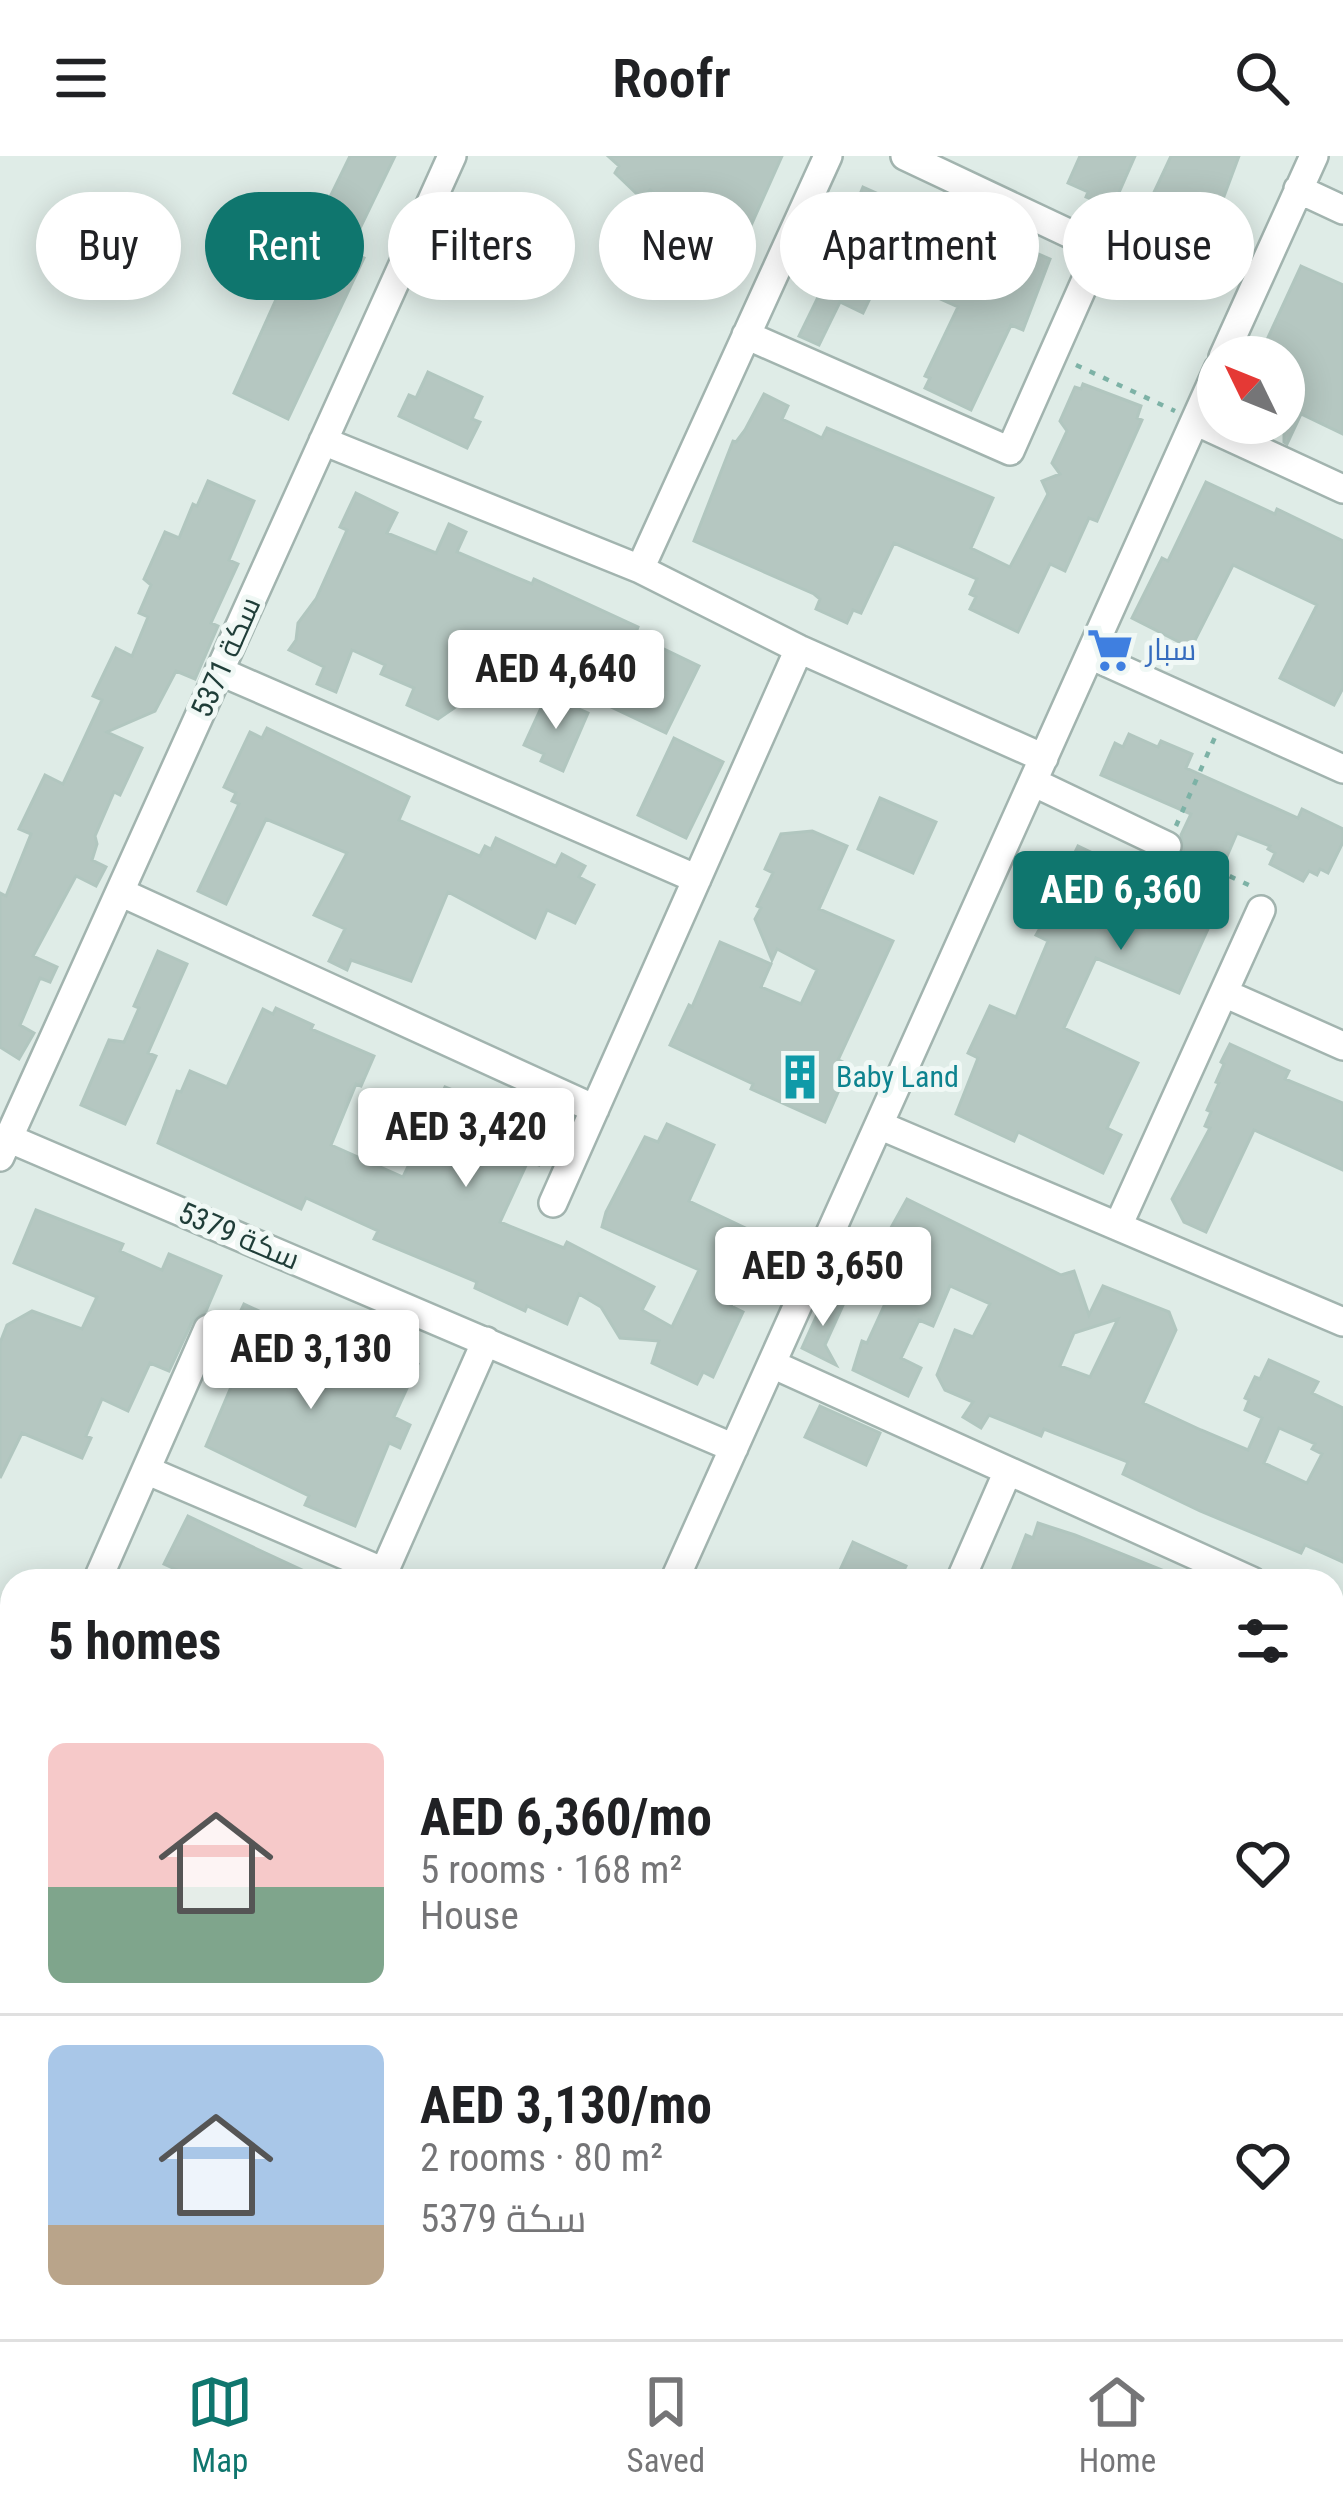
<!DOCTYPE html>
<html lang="en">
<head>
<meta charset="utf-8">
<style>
	:root { --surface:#fff; --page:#f2f2f2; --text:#202124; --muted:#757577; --line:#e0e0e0; --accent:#0f766e }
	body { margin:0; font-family:"Roboto Condensed",Cairo,sans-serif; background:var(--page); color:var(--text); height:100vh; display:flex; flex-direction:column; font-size:45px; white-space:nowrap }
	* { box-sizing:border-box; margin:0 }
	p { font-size:39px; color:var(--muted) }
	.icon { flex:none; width:66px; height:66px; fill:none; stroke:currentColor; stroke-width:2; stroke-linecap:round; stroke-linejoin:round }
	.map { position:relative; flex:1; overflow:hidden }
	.details { position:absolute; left:0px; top:1413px; width:1344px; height:771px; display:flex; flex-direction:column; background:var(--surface); border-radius:36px 36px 0 0; box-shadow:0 6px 30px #0003 }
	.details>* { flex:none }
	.guide { position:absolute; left:36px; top:36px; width:1272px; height:108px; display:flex; gap:24px }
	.needle { width:78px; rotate:313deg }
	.fabs { position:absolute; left:1197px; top:180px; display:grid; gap:24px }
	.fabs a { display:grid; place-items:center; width:108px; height:108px; border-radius:50%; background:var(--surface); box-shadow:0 6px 30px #0003; font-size:60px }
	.price { position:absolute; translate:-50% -102px; padding:0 27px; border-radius:12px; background:#fff; color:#222; font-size:39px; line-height:78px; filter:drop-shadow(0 3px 6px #0008) }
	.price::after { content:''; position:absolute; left:50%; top:72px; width:36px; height:27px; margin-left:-18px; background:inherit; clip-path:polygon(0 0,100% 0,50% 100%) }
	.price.active { background:var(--accent); color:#fff }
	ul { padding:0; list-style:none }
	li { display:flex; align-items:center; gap:36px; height:300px; padding:0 48px }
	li+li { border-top:3px solid var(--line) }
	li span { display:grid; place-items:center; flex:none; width:336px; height:240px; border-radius:18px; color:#555 }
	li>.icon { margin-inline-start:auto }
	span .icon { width:144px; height:144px; fill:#fffc; stroke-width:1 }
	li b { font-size:51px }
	h2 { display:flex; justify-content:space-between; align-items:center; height:144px; padding:0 48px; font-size:51px }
	.tag { padding:0 42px; border-radius:54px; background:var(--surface); box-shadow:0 6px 30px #0003; font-size:42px; line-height:108px }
	.tag.active { background:var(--accent); color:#fff }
	header { display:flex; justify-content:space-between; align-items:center; height:156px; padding:0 48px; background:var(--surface); font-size:54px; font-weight:600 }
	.tab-bar { display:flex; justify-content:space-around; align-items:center; height:168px; border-top:3px solid var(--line); background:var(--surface); font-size:33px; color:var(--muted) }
	.tab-bar a { display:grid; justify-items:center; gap:6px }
	.tab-bar .active { color:var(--accent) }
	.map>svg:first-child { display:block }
	.building { fill:#b5c7c1; stroke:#b1c6bf; stroke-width:3; fill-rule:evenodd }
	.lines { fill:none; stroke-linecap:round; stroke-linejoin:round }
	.minor-casing { stroke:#a2b4af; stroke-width:32 }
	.path { stroke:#7db2a6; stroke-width:4.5; stroke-dasharray:6 9; stroke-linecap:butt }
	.minor { stroke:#fff; stroke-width:27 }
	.labels { text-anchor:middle; stroke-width:10; stroke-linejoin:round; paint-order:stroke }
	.shop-label { font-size:30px; fill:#366cbe; stroke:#f0f8f5; text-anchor:start }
	.street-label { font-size:30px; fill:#1f3d38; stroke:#f0f8f5 }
	.culture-label { font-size:30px; fill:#0d838f; stroke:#f0f8f5; text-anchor:start }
</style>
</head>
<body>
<header><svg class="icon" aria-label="menu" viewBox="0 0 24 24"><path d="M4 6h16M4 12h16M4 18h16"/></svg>Roofr<svg class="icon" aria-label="search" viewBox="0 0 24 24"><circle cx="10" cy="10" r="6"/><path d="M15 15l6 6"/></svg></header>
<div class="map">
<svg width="1343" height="2183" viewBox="0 0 1343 2183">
	<rect width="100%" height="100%" fill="#dfece7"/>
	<path class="building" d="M350,0H395L349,95L364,102L288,263L234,237L282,130L277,128L288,105L291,106L307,76L318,81L334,47L328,45Z
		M608,0H782L741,92L692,71L693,68L650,34L641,42L615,17L619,10Z
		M1080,0H1135L1110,57L1094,50L1096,45L1086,41L1088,36L1068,27Z
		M1171,0H1239L1210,78L1199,73L1190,96L1183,98L1134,79Z
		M863,31L998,91L1000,87L1019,96L1022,91L1050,103L1023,174L1011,169L971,254L925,232L930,222L925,220L958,151L882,117L863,157L840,146L819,189L799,180L844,88L830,82L848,39L858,43Z
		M1301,110L1343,129V278L1301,258L1287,288L1284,286V201H1259Z
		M428,216L482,241L472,263L480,266L467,292L399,260L409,239L416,242Z
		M1083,228L1141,250L1137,262L1142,264L1097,365L1089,362L1065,415L1050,408L1018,476L970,453L976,441L970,438L977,423L894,387L861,457L853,454L847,467L816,453L820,443L814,438L694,385L733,285L736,286L745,274L764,238L788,250L782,263L812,277L822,282L827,272L993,342L971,392L1010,411L1048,338L1042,325L1060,318L1052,307L1067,275L1060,265L1075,231L1081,233Z
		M208,325L254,345L229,404L238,408L211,467L218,470L195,523L176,515L155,555L107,576L142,592L120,639L114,636L95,680L97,688L92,704L106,711L96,730L76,720L33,800L57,811L50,826L40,822L20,869L34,877L19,903L0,891V737L6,740L31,678L19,673L45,619L63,628L102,544L93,540L116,492L132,500L148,461L139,457L151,429L144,423L165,376L179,382L193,348L197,350Z
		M1206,326L1275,358L1277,353L1343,385V532L1334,549L1280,522L1317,449L1233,409L1191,492L1132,462L1162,402L1168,405Z
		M356,337L397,357L387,377L436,397L449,368L466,376L457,396L532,428L534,423L638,471L635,479L699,510L666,577L607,549L624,514L559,487L546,514L488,486L457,550L438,563L407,549L414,532L381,518L385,509L352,494L336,536L317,528L324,511L289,494L296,484L298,467L316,443L347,374L340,371Z
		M547,539L588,557L563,615L541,605L544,598L524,589Z
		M267,572L409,641L399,664L480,700L485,690L491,693L496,682L556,710L562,698L585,710L579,721L594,729L575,767L547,754L535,782L448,736L411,825L351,804L347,814L329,805L345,773L314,759L347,697L266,663L226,748L198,735L239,648L232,645L236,637L224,631L250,576L262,582Z
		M1129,578L1158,591L1161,585L1192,598L1186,612L1298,662L1302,653L1343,673V686L1328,717L1320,713L1317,719L1309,715L1303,725L1270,708L1275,697L1268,693L1270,690L1237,677L1216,726L1227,731L1179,837L1096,802L1064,872L1138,907L1107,972L1121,979L1103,1017L1018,976L1014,985L956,958L978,902L968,897L990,850L1016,861L1048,785L1036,779L1071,718L1066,715L1078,690L1143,721L1152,703L1170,708L1184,697L1181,679L1191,658L1101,619L1115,587L1123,591Z
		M674,582L723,606L686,682L638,659Z
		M880,642L936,666L913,717L858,693Z
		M812,675L847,690L819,753L893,785L838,904L850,909L825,966L751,933L753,928L670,889L689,849L692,851L720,786L771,808L761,831L801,848L817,814L777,793L772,804L755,763L761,752L757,750L773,717L765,713L781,678Z
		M158,795L187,808L148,897L156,900L125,968L81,949L109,884L124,886L139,852L134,850Z
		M276,852L313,869L311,873L374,900L361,930L356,928L331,989L403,1021L423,979L418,976L429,952L434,954L445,931L554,974L539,1009L528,1005L500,1066L564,1092L567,1086L654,1131L642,1154L672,1171L699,1114L602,1071L606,1056L645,981L658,986L667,968L714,989L689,1045L764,1081L731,1150L743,1156L713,1221L703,1216L697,1228L652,1207L659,1185L620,1182L601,1151L579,1138L567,1168L527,1150L525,1155L475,1132L477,1126L374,1083L378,1075L306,1042L301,1053L158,987L177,935L181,936L190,915L227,931L263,853L273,858Z
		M1230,888L1289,915L1285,923L1343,947V1014L1254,974L1206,1076L1184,1066L1172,1043L1210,972L1205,970L1211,956L1207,954L1219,927L1216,926L1224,908L1221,906Z
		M907,1043L1061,1119L1074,1115L1089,1159L1103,1130L1169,1156L1176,1174L1143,1247L1201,1274L1248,1294L1262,1262L1245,1254L1249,1244L1245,1242L1255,1221L1260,1223L1269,1204L1318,1226L1312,1237L1343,1252V1406L1305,1389L1301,1397L1200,1355L1123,1318L1128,1306L1044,1273L1041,1280L989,1259L981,1272L963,1261L973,1246L945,1234L937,1219L955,1174L973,1181L990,1148L950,1130L933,1170L919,1164L901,1202L921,1212L908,1240L853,1214L862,1185L867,1187L889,1139L883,1137L900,1099L883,1086ZM1118,1163L1090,1221L1060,1210L1074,1177ZM1279,1272L1315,1288L1312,1293L1322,1298L1307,1327L1264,1307Z
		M36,1054L123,1088L120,1095L162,1114L169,1098L221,1120L206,1155L192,1166L169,1215L150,1207L128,1255L102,1243L86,1280L91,1282L82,1302L22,1277L0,1322V1187L7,1169L32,1155L82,1173L97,1141L14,1107Z
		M826,1139L844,1147L825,1189L836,1209L802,1192Z
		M244,1148L285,1167L279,1179L313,1194L323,1173L372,1200L377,1189L418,1208L394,1261L410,1269L400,1292L389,1287L355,1370L305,1349L309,1340L206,1290L234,1224L227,1221L236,1201L222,1194Z
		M820,1250L880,1277L866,1309L805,1281Z
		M188,1360L257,1393L326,1425H201L164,1408Z
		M1038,1367L1075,1379L1189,1425H1008L1026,1379L1033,1382Z
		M853,1386L906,1410L899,1425H835Z"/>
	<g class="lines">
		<g class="minor-casing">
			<path id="minor" d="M1298,33L1343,54
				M746,179L1010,295L1100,92L905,0
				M1223,201L1314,0
				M1195,265L1343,333
				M323,285L640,413L799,493L1044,602
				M640,413L828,0
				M1090,499L1343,613
				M219,515L697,723
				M1033,626L1167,690
				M120,736L595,953
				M1224,837L1343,890
				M879,969L1343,1166
				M8,982L734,1292
				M0,1001L452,0
				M553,1047L799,493
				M1118,1070L1261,754
				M772,1208L1252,1425
				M146,1314L384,1416
				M97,1425L208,1173
				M380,1425L486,1185
				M674,1425L1218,213
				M960,1425L1008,1315
				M1332,1461L1343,1466
				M0,1852L12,1846
				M1332,1896L1343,1917
				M0,2090L12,2092
				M1332,2132L1343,2126
				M285,2172L294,2183
				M591,2172L597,2183
				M1197,2172L1203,2183
				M251,2183L264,2172
				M886,2183L897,2174
				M1232,2183L1253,2172"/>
		</g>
		<path class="path" d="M1076,209L1175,255
			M1176,670L1215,581
			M1189,701L1255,732"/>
		<use href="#minor" class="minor"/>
	</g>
	<defs>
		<g id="supermarket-bare" transform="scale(3.6)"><path d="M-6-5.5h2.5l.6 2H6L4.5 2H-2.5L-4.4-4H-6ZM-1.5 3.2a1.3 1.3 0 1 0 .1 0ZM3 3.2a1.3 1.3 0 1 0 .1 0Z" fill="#3f7fe0" stroke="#f0f8f5" stroke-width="2.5" paint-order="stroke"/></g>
		<g id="building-bare" transform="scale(3.6)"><path d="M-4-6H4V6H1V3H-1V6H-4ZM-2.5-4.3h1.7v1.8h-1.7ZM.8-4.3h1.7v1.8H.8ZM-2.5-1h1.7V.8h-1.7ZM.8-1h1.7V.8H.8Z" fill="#0f9aa8" stroke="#f0f8f5" stroke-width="2.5" paint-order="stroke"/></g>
	</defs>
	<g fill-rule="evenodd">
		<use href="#supermarket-bare" x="1110" y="494"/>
		<use href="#building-bare" x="800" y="921"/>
	</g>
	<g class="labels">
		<g class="shop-label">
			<text x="1146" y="504">سبار</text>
		</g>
		<g class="street-label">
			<text transform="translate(226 501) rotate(-66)" y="10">سكة 5371</text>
			<text transform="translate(239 1080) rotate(23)" y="10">سكة 5379</text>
		</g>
		<g class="culture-label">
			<text x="836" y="931">Baby Land</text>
		</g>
	</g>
</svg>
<div class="fabs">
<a><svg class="needle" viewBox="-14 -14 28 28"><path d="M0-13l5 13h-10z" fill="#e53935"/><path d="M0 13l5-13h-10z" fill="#757577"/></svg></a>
</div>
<b class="price" style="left:556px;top:576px">AED 4,640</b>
<b class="price active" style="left:1121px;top:797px">AED 6,360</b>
<b class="price" style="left:466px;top:1034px">AED 3,420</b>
<b class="price" style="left:823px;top:1173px">AED 3,650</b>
<b class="price" style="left:311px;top:1256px">AED 3,130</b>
<div class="guide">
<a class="tag">Buy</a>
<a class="tag active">Rent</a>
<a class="tag">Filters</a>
<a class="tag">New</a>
<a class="tag">Apartment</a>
<a class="tag">House</a>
</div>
<section class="details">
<h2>5 homes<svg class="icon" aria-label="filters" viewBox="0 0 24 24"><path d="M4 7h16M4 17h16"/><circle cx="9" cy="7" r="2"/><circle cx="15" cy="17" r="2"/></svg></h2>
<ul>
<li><span style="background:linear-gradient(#f6c9c9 60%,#7fa58c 0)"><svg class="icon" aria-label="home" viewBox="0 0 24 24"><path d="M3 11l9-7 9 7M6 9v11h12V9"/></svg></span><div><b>AED 6,360/mo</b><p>5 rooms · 168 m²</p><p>House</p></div><svg class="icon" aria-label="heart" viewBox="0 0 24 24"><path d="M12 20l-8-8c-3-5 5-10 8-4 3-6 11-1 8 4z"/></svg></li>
<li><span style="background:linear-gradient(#a9c7e8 75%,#b9a48a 0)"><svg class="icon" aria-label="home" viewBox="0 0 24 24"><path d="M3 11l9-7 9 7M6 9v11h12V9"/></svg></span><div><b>AED 3,130/mo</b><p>2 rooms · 80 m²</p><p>سكة 5379</p></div><svg class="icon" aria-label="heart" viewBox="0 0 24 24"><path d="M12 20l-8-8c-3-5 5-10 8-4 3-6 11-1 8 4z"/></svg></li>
</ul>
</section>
</div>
<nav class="tab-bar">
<a class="active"><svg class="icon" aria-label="map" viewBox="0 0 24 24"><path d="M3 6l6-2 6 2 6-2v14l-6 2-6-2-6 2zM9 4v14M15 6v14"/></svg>Map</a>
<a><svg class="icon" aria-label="saved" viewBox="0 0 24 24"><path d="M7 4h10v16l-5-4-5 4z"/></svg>Saved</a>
<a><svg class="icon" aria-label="home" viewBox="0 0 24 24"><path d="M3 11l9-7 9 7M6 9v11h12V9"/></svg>Home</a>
</nav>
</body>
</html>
